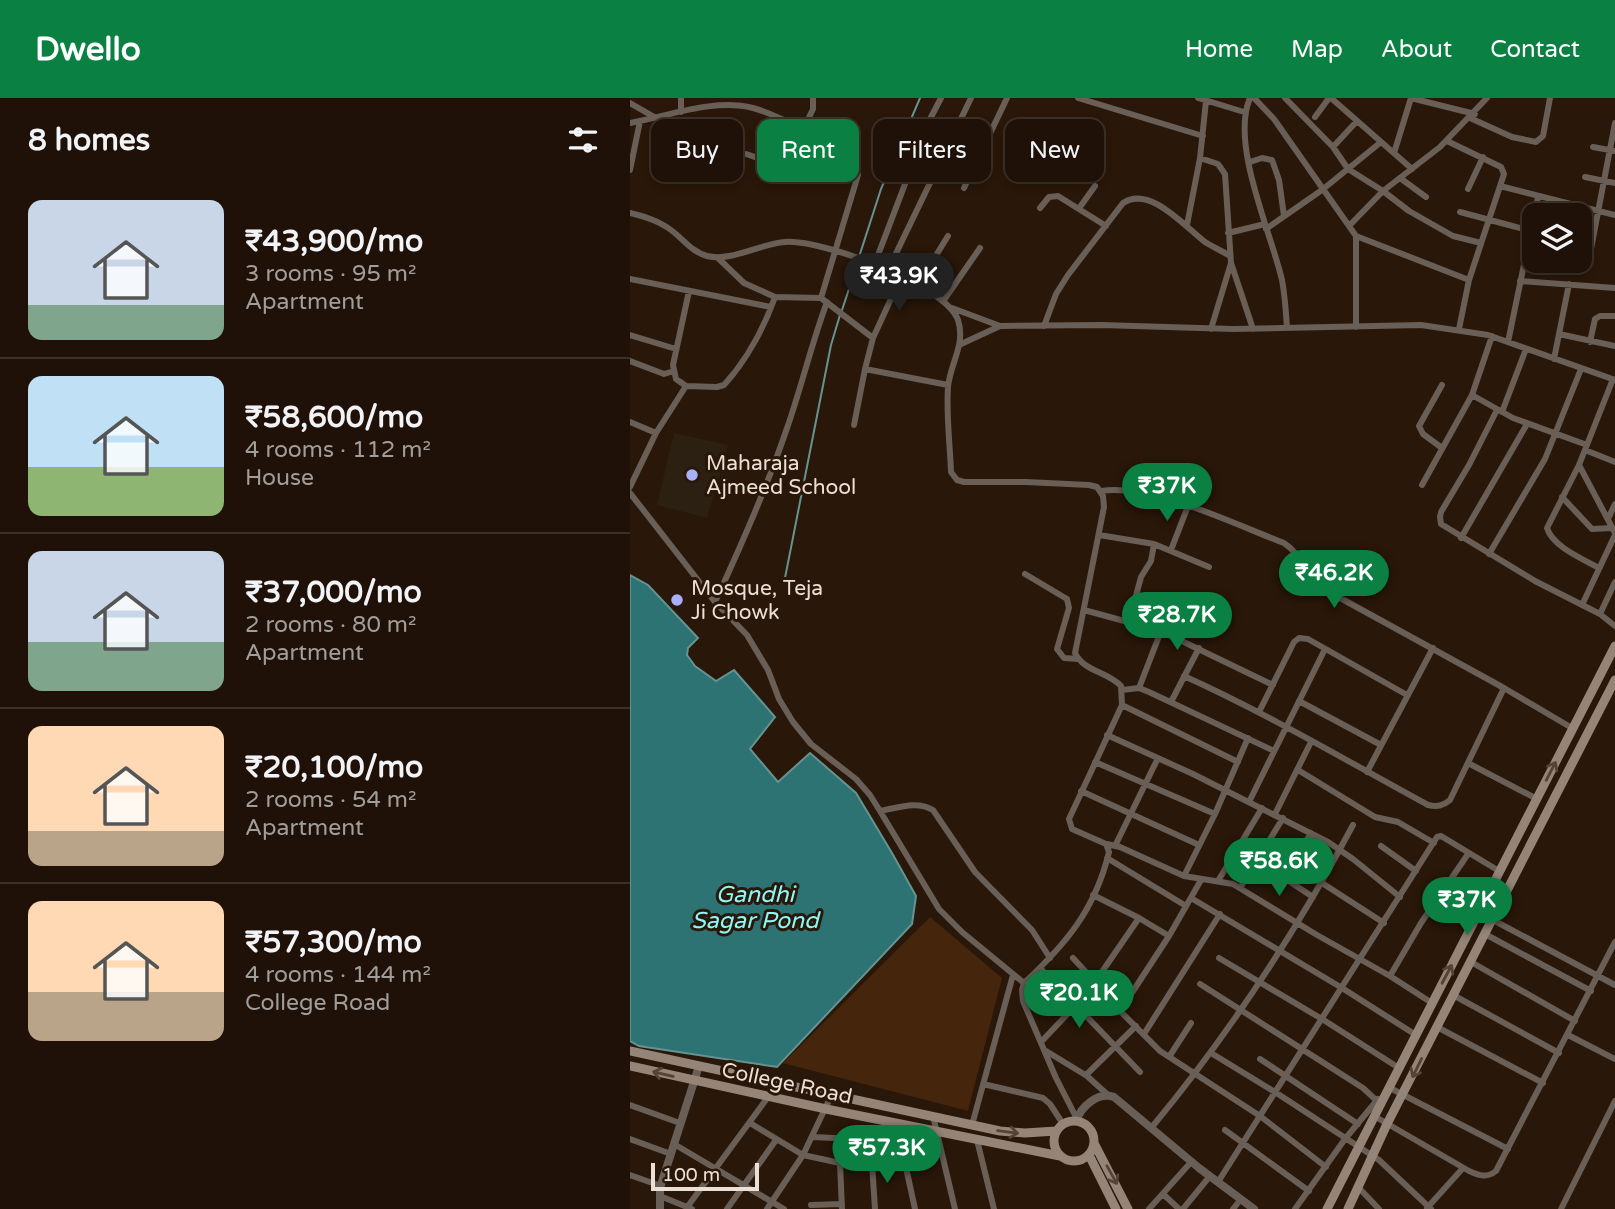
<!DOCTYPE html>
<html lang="en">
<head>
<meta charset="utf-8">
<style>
	:root { --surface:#1f1107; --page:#2c1f15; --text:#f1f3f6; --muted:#a19d9b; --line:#3c3128; --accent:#0b8043 }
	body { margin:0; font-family:"Varela Round",sans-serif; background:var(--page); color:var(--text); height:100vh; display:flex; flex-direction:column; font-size:26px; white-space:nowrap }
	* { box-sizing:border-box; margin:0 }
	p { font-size:23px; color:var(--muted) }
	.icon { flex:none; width:38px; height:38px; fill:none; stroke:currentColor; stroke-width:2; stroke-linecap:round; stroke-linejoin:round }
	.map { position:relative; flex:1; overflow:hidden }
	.sheet { display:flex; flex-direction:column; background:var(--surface); width:630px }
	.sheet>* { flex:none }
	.hud { position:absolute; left:21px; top:21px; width:665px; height:63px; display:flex; gap:14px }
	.tools { position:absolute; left:892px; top:105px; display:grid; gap:14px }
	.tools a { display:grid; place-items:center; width:70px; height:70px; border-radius:14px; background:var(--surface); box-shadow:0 4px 10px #0003,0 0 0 2px var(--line); font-size:35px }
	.scale { position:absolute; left:21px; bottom:18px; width:108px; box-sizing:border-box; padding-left:7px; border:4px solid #ecdfd6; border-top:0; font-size:19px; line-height:24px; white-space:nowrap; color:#ecdfd6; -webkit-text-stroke:5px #291709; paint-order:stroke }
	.price { position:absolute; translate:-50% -60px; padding:0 16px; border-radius:24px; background:var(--accent); color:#fff; font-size:23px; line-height:46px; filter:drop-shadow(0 2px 4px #0008) }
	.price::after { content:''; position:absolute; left:50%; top:42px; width:21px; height:16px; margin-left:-10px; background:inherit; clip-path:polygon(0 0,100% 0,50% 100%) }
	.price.current { background:#222; color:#fff }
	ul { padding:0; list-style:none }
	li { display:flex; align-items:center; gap:21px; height:175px; padding:0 28px }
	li+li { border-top:2px solid var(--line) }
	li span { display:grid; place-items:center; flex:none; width:196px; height:140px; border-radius:14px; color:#555 }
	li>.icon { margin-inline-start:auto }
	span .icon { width:84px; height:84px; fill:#fffc; stroke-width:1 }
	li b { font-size:30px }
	h2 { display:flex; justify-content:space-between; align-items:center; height:84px; padding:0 28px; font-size:30px }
	.pill { padding:0 24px; border-radius:14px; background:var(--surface); box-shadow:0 4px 10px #0003,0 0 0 2px var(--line); font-size:24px; line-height:63px }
	.pill.current { background:var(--accent); color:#fff }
	header { display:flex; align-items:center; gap:42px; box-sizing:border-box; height:98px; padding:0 35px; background:var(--accent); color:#fff }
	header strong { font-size:33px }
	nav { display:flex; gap:38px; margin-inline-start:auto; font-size:24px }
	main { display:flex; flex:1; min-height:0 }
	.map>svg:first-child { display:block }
	.education { fill:#2c2012 }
	.green { fill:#45250b }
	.water { fill:#2d7373; stroke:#669391; stroke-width:2 }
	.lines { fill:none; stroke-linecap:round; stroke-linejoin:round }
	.stream { stroke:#669391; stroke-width:2 }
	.minor { stroke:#695f57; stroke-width:6 }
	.tertiary { stroke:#695f57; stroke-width:8 }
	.secondary { stroke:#958579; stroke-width:9 }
	.oneway { stroke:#544336 }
	.poi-dot { fill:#a8b0fc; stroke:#291709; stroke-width:2.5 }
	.labels { text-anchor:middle; stroke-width:6; stroke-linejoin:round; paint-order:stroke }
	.poi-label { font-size:21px; fill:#ecdfd6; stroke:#291709; text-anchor:start }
	.street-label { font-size:21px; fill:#ecdfd6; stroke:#291709 }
	.water-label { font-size:23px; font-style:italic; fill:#8df8f8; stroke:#291709 }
</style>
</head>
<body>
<header>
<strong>Dwello</strong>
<nav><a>Home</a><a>Map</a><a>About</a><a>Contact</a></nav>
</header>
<main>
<section class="sheet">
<h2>8 homes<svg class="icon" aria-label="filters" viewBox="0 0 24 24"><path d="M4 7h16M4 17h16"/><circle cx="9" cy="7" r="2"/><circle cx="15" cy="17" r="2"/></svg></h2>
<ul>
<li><span style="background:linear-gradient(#c9d6e8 75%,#7fa58c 0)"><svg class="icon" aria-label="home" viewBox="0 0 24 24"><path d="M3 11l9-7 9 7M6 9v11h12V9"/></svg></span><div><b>₹43,900/mo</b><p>3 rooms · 95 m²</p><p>Apartment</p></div></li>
<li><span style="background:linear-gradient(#bfe0f5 65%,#8fb573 0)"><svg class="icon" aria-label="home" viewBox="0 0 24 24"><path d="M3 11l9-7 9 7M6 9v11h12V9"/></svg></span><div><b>₹58,600/mo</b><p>4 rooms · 112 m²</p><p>House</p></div></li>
<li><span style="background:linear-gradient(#c9d6e8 65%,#7fa58c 0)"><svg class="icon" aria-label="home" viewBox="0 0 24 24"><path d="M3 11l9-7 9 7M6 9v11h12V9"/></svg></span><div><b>₹37,000/mo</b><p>2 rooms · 80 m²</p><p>Apartment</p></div></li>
<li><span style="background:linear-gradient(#ffd9b3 75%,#b9a48a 0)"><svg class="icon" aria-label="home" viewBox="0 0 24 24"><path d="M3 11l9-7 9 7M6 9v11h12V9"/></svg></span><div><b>₹20,100/mo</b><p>2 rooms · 54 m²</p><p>Apartment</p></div></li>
<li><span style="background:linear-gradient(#ffd9b3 65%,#b9a48a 0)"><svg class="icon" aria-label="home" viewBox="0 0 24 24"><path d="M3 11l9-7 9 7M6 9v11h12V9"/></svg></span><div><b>₹57,300/mo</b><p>4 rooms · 144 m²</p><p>College Road</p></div></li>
</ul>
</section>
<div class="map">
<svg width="985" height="1111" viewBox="0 0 985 1111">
	<rect width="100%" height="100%" fill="#291709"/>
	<path class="education" d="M44,335L98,347L77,420L27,407Z"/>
	<path class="green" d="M300,819L372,880L338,1013L153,965Z"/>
	<path class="water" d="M0,477L18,487L68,540L58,550L57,557L65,568L86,583L104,572L145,619L120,651L148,684L180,655L226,695L262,755L286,798L282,826L147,969L9,948L0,943Z"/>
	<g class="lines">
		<path class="stream" d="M229,159L251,91L290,0
			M212,212L228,164
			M155,480L201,247L210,217"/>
		<path class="minor" d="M51,0V14
			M183,0V11L173,32L214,51L223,60L228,77L191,200
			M448,0L573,38
			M568,0L614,14
			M620,0C600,46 641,134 652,182C655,198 656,214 657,230
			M624,0L644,21L726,138L839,182
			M655,0L703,49L718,71L753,93L779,113L823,138L851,145
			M701,0L782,71
			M781,0L845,16
			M0,5L26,20
			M685,19L699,0
			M840,20L882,39L906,44L913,38L920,0
			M0,25C39,18 84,0 123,10C141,15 157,23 173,32
			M321,40L350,53
			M817,43L871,69L874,76L839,182L829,231
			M703,49L727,23
			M963,49L985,53
			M764,55L781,0
			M116,56L167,73L188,39
			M570,60L588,66L595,76L601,165L623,231
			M620,64L632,60L642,62L649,82L654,118
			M0,72L10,23
			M955,79L985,85
			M770,80L796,99
			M870,88L985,117
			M334,90L377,0
			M838,91L853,59
			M450,109L465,88
			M410,110L419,99L428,98L476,128
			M830,114L905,134
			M0,115C12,118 24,121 35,128C51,137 59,153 77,158C101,164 129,146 155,144C192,141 316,187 328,222C336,246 320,266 318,289C316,317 320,346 321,374L327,382L334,384H396L459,387L467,389L473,398L474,409L445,555C453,573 478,574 491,588L492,607L439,721L442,731L476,746L479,754C465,812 436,846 394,885L392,892L393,903L426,980L446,1019
			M557,127L570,60L576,3
			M719,128L753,93L810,49L857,0
			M636,131L692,92L751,44
			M598,135L635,126
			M960,156L985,25
			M245,165L299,23L311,0
			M258,172L341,0
			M0,181L141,209
			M890,183L985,190
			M287,188L318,138
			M145,199L191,200L243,240L235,271L318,287
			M314,202L350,150
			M322,210L370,228L471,227L603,231L791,227L858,237L985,282
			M414,228L426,196L438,177L493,105C520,87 555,129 575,144C583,149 592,153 600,158
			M726,229V138
			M581,231L601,165
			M929,236L985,248
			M0,237L46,251
			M243,240L271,179
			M878,244L908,99
			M960,244L965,221L970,218H985
			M329,247L370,228
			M924,261L939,186
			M0,263L34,276L44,273
			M812,287L789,328L793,336L812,350
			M56,288L46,281L43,267L59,193
			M842,297L883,320L957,347
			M867,312L839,367L811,414L810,419L811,426L905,483L970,516L985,528
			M872,314L896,251
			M0,324L26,335
			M224,327L235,271
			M955,352L985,364
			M949,367L985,435
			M792,387L842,297L862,238
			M0,389L26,335L56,288L87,289L94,287C116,263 134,230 145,199L114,185L88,160
			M471,393C522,385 606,427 654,445C672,457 676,476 692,490L874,590L942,630
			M0,395L85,504L117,537L138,572L149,601L163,624L181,646L226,681L240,697L250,713C268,710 286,702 303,712L345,774L402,832L420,860
			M932,399L962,431L982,430
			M978,421L985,406
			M469,437L524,446L579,469
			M831,440L897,326
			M541,452L558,408
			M859,456L915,361L951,271
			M969,470C953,461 923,449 917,430L949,367L983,281
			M395,476L437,501L439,510L427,551L434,560L448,561
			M85,504C111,448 136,392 156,333C171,291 181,247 197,204
			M952,507L985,437
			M454,512L531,533L643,587
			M970,516L985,484
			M499,524L511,479L521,463L524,446
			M554,578C638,616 717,663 798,707C807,709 813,708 820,702L874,590
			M509,590L531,533
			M492,592L509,590L519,594L644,653
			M669,603L751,647
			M541,604L569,550
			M492,607L608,664
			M629,614L664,544L669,540L678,541L777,597
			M477,637L563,676L698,744L723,761L770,799
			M465,664L585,716
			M838,665L907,701
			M668,672L745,719L768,724L804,745
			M737,674L803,550
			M451,693L569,747
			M619,704L695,551
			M250,713L309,811L332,834L394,885
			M645,716L681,644
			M477,746L490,749L554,778L603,786L687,837L760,878L802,905
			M485,748L528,660
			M751,748L786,773
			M477,760L556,808
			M627,762L683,799
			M554,778L585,716L618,640
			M654,780L681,735
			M588,783L632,710
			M692,785L754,825
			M610,790L653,720
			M463,797L509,820L539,838
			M561,800L712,890L786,937
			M848,814L985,887
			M509,820L465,884L490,913L530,953L630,1018L696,1069
			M855,836L961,893
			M443,860L465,884
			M589,860L692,921L769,970
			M841,864L945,923
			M410,870L510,974
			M760,878L791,825L838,756
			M570,886L733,990L746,1002
			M823,897L929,955
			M490,913L539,838L571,782
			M807,929L913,985
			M514,936L590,816
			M938,937L985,961
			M412,943L445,908
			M416,953L457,978L478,997
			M581,955L645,994L749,1062L801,1111
			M539,959L561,925
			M630,961L728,1026
			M456,977L506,928
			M353,986L413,1000L420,1006L433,1026
			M760,990L878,1051
			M0,1007L47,1024
			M303,1018L325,1111
			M744,1018L839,1073C850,1078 857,1080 866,1073L985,844
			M120,1025L173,1057L210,1065H275
			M271,1026L275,1065L285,1111
			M342,1027L383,877
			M522,1029C600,935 666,834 723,727
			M595,1032L679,1093
			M182,1039L273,1043
			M0,1041L41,1056
			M347,1042L364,1111
			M44,1046L154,1111
			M210,1065L212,1111
			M242,1065L245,1111
			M0,1077L31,1088
			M588,1084L807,739L811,738L869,773
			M728,1089L749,1111
			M533,1096L549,1111
			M30,1098L62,1111
			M181,1107L212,1106
			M58,1108L138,999
			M797,1110L833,1070
			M97,1111L146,1042
			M137,1111L173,1057L202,996
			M519,1111L562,1063
			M553,1111L580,1078
			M603,1111L611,1101
			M665,1111L715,1041L748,1001
			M931,1111L985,1003"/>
		<path class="tertiary" d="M446,1023C451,1009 468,993 484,999L569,1070L624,1111
			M30,1111V1090L69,968"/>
		<path class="secondary" d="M0,953L370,1033L395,1035L426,1033
			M0,968L196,1011L430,1058
			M424 1043a20 20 0 1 1 40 0a20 20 0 1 1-40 0Z
			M464,1045L498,1111
			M459,1057L486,1111
			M697,1111L985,548
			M718,1111L757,1026L985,582"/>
	</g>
	<defs><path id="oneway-shaft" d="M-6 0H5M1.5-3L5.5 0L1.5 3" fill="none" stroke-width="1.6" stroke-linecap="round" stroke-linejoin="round" transform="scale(1.75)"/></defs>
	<g class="oneway">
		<use href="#oneway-shaft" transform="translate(921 673) rotate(-63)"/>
		<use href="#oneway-shaft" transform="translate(817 876) rotate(-62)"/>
		<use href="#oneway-shaft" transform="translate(787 970) rotate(116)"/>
		<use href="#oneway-shaft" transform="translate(33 976) rotate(-167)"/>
		<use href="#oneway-shaft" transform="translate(378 1034) rotate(7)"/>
		<use href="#oneway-shaft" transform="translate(482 1077) rotate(61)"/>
	</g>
	<g class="poi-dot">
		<circle cx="62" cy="377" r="7"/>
		<circle cx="47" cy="502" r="7"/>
	</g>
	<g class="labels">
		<g class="poi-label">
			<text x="76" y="372">Maharaja<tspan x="76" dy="24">Ajmeed School</tspan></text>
			<text x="61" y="497">Mosque, Teja<tspan x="61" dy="24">Ji Chowk</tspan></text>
		</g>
		<g class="street-label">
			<text transform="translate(157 985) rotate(12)" y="7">College Road</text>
		</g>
		<g class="water-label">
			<text x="125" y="804">Gandhi<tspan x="125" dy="26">Sagar Pond</tspan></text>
		</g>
	</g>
</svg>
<div class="tools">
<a><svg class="icon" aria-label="layers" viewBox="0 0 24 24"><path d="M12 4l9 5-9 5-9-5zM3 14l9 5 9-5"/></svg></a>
</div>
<div class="scale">100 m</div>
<b class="price current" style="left:269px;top:215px">₹43.9K</b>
<b class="price" style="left:537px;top:425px">₹37K</b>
<b class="price" style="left:704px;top:512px">₹46.2K</b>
<b class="price" style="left:547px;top:554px">₹28.7K</b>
<b class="price" style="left:649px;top:800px">₹58.6K</b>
<b class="price" style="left:837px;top:839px">₹37K</b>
<b class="price" style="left:449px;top:932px">₹20.1K</b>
<b class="price" style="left:257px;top:1087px">₹57.3K</b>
<div class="hud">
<a class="pill">Buy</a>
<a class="pill current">Rent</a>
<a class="pill">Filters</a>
<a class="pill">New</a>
</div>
</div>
</main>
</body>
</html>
